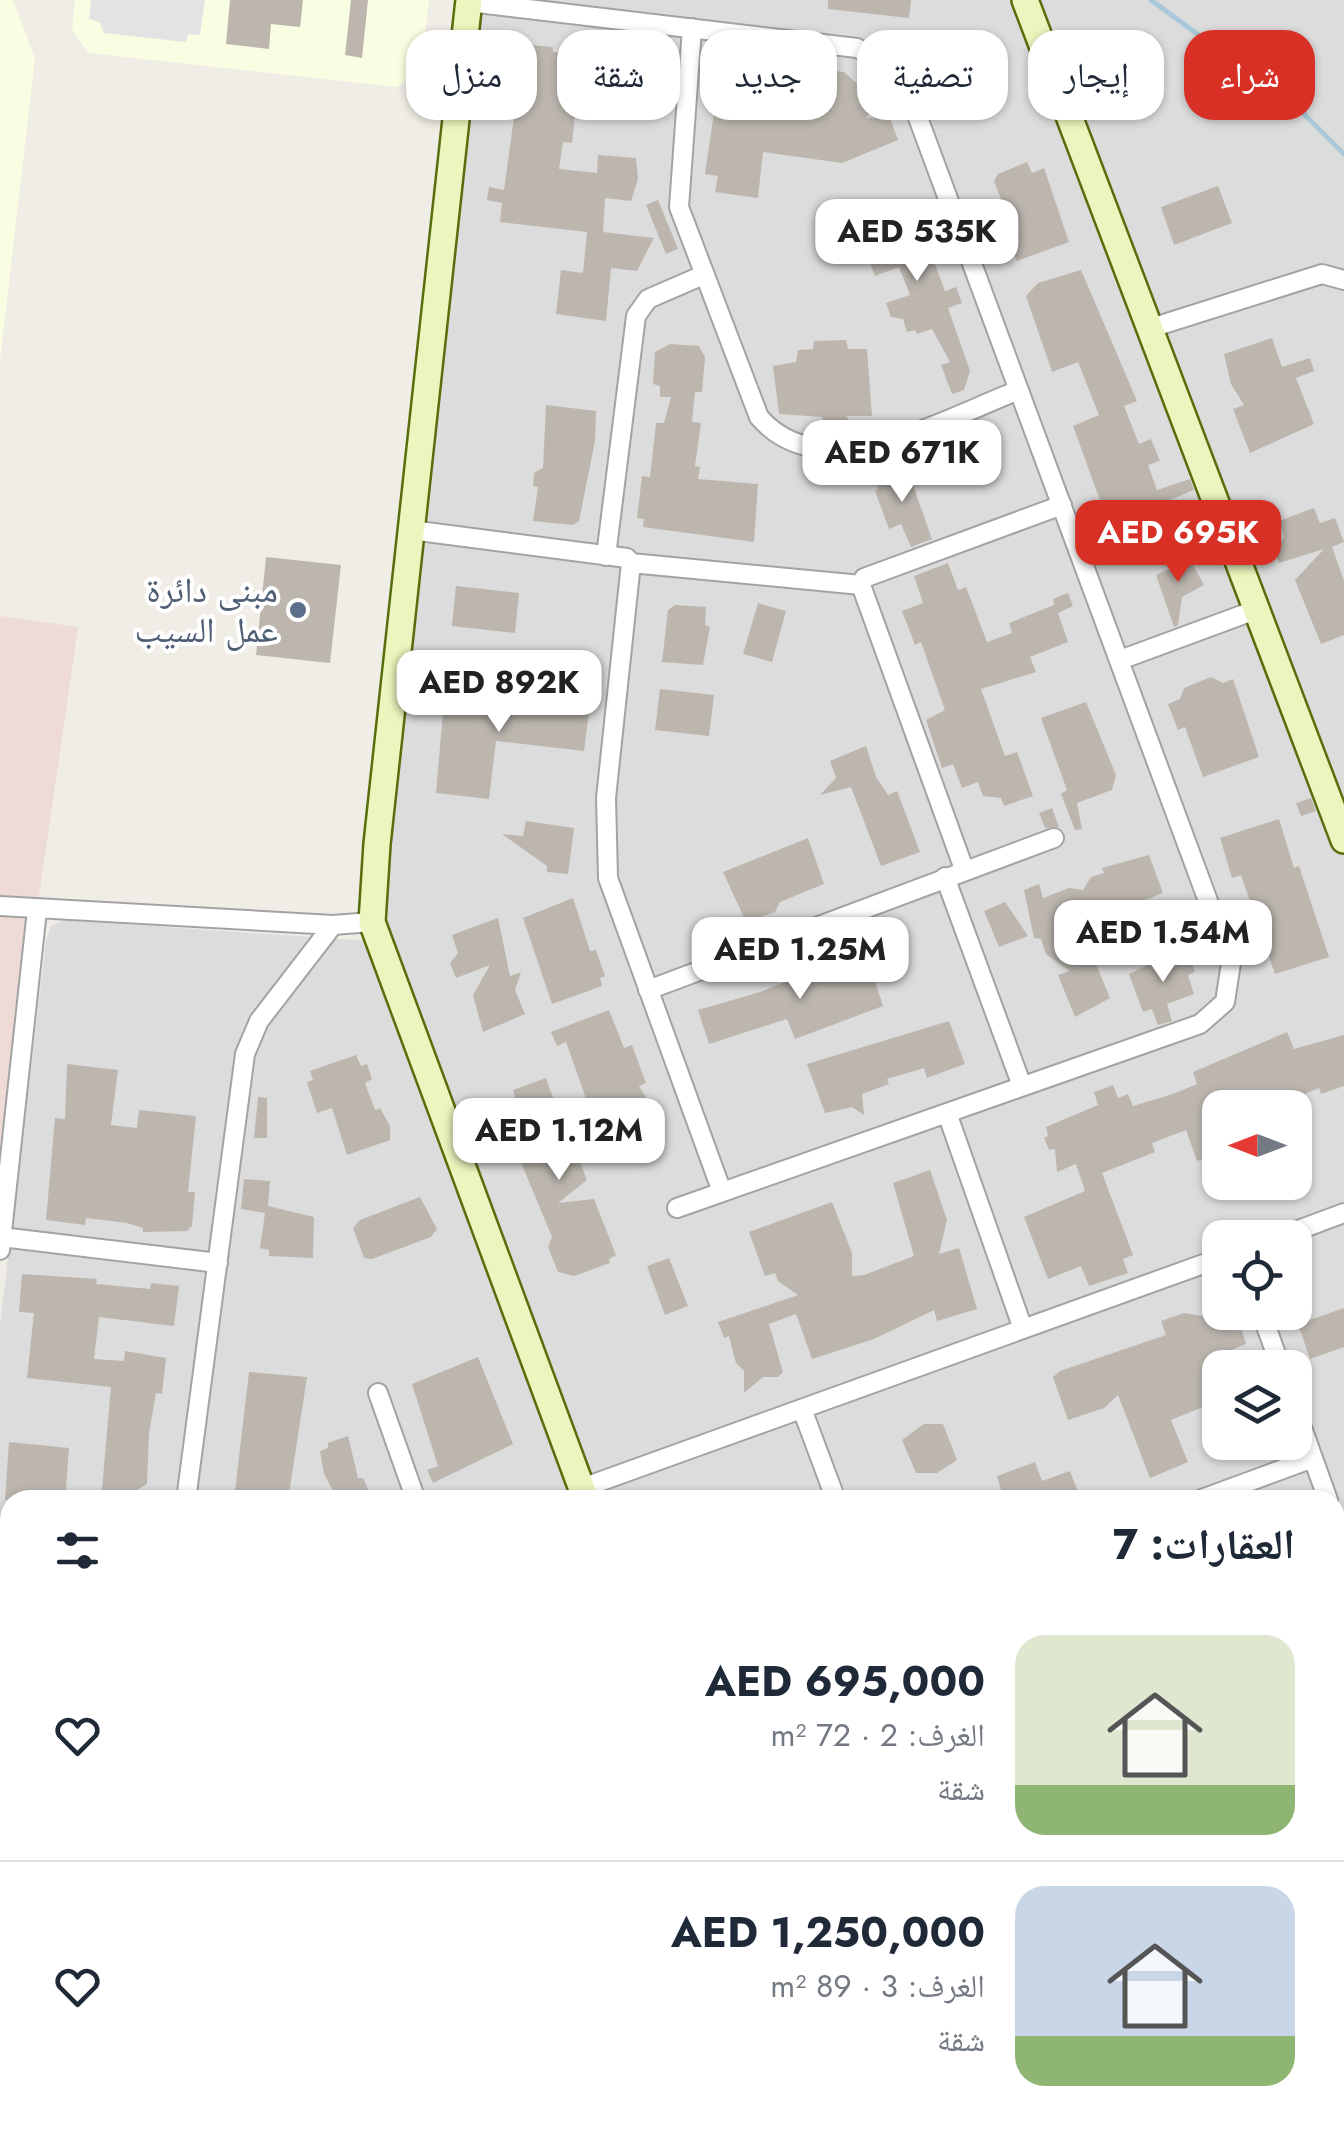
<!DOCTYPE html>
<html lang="ar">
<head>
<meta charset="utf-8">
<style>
	:root { --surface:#fff; --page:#f2f2f3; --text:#1f2937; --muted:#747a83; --line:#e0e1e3; --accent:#d93025 }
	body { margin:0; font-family:Jost,"Noto Naskh Arabic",sans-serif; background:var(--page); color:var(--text); direction:rtl; height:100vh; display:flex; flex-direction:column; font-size:38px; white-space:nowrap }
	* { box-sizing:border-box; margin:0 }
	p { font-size:32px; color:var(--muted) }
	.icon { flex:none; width:55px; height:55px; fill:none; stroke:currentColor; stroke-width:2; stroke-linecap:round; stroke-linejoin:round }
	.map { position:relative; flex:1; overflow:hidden; direction:ltr }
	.panel { position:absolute; left:0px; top:1490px; width:1345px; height:642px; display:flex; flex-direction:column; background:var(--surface); border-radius:30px 30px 0 0; box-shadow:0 2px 8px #0004; direction:rtl }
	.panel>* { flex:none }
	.banner { position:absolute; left:30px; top:30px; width:1285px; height:90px; direction:rtl; display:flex; gap:20px }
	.needle { width:65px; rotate:270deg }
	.buttons { position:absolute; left:1202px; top:1090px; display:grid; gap:20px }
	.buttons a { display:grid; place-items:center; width:110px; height:110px; border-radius:20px; background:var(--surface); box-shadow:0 2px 8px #0004; font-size:50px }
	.price { position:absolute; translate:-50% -85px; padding:0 22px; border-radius:20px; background:#fff; color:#222; font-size:32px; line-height:65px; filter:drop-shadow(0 2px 5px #0008) }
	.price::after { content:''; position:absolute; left:50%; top:60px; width:30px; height:22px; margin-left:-15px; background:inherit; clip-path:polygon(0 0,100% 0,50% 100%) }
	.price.current { background:var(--accent); color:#fff }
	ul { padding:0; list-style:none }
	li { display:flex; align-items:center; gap:30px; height:250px; padding:0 50px }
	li+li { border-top:2px solid var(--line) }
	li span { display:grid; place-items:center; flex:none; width:280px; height:200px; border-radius:30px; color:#555 }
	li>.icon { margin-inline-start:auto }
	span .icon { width:120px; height:120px; fill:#fffc; stroke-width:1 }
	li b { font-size:42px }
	h2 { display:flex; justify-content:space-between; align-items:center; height:120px; padding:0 50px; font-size:42px }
	.pill { padding:0 35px; border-radius:30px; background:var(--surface); box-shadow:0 2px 8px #0004; font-size:35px; line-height:90px }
	.pill.current { background:var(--accent); color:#fff }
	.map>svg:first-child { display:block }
	.residential { fill:#dddcdc; fill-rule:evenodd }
	.commercial { fill:#eedad6 }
	.education { fill:#f9fde1 }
	.parking { fill:#e3e3e3 }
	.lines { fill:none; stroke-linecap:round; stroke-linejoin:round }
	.stream { stroke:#a9c8d9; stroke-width:5 }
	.building { fill:#bcb6af }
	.street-casing { stroke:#a3a3a3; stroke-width:22 }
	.secondary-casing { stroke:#586e0d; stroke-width:30 }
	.street { stroke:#fff; stroke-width:18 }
	.secondary { stroke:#ebf5bd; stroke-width:25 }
	.service-dot { fill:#5c6f8a; stroke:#fff; stroke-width:4 }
	.labels { text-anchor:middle; stroke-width:8; stroke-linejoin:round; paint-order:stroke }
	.service-label { font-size:35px; fill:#4e5e75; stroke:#fff; text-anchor:end }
</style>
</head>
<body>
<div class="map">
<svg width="1344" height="2131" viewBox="0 0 1344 2131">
	<rect width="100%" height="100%" fill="#efede5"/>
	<path class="residential" d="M460,0H1344V2131H0V1325L46,941L51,926L63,920L369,941ZM1220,1108H1295V1182H1220ZM1220,1238H1295V1312H1220ZM1220,1368H1295V1442H1220ZM10,1500H1335V2122H10Z"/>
	<path class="commercial" d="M0,616L78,627L37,910L0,1250Z"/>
	<path class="education" d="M0,0H13L35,59L0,360Z
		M75,0H429L421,69L397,87L89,53L72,30Z"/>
	<path class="parking" d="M91,0H205L200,35L188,34L186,42L104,33L100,23L89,18Z"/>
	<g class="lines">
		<path class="stream" d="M1151,0L1298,108L1344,154"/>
	</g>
	<path class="building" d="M230,0H303L300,27L271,24L269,49L226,44Z
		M351,0H368L362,58L345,55Z
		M828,0H911L909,18L828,9Z
		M518,44L553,47V52L577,54L576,59L605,60L606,54L658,61L663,67L659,98L578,88L572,143L563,142L559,169L597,173L598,155L636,158L638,179L631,201L605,198L603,232L654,238L637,271L611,268L606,321L556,314L561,270L583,273L587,232L500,222L502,203L487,200L489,187L504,190L518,88H514Z
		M721,64L785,76L786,66L844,72L879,103L866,118H890L898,140L842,163L763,152L758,198L715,192L718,176L705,174Z
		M1027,162L1032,173L1044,168L1069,242L1017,261L998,209L1004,207L994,181L998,174Z
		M1218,186L1232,223L1174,245L1161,207Z
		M658,200L678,249L666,254L646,205Z
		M914,205L926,239L937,234L943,248L931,253L945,291L956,287L962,303L948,308L970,371L964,390L952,394L941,365L950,362L932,329L917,334L915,330L907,332L903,319L891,317L886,303L910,295L899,267L875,276L856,226Z
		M1081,270L1137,401L1124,406L1139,444L1151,439L1160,461L1148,465L1157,490L1190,479L1194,490L1109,525L1073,426L1099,415L1078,362L1052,372L1026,296L1038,283Z
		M1272,338L1282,367L1310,358L1314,371L1296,378L1314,424L1250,453L1233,409L1244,405L1231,384L1224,354Z
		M846,340L848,349H867L872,416H846L851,422H823L822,417L779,414L773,366L796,362L798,350L813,349L814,341Z
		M670,344L699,346L705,357L702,392H695L692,422L701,423L695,466L700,467L698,479L758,484L754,542L643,527L644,519L637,518L642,476L650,477L656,423H664L671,397H660V386L653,384L655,352Z
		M546,405L596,411L595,441L579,521L573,525L533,521L538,487L533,486L534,473L543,468Z
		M906,465L932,539L911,547L901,524L889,529L875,491L878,489L874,477Z
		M1314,508L1320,523L1335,518L1344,542L1332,547L1344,581V635L1321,644L1295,580L1324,549L1279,563L1274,551L1284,537L1279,521Z
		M1187,554L1204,585L1182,597L1178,625L1174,627L1156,575L1174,567L1171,560Z
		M266,557L341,565L330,663L256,655Z
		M948,563L958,590L966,587L987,642L1012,633L1009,623L1054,605L1053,599L1068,593L1073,606L1058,613L1068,642L1030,657L1036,672L981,689L1005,756L1017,752L1033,796L1004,806L1001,798L983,796L978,782L962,788L953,764L942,768L926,720L945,710L921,642L915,645L902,611L923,603L914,576Z
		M456,586L519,593L515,633L452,626Z
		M758,603L786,611L772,662L743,654Z
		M675,605L706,607L705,625L710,627L703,665L662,662L668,610Z
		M1211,677L1223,683L1233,679L1259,757L1203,777L1185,727L1178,730L1168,704L1180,699L1184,688Z
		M445,689L590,704L584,751L496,741L489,799L436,793Z
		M660,689L714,695L709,736L655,730Z
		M1086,702L1116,775L1112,790L1077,803L1082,829L1075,830L1061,794L1067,790L1041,718Z
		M866,746L876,777L888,795L897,791L920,852L881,866L851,787L820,795L836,778L830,761Z
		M1311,798L1316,811L1301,816L1296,803Z
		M1052,808L1059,827L1045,828L1039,813Z
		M1279,819L1294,868L1299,866L1329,957L1275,974L1241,875L1232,878L1220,838Z
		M526,821L574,828L568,874L547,872V866L502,834L523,836Z
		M808,838L824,884L780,902L775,912L746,922L723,872Z
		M1149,855L1163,893L1118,910L1115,903L1083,915L1091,938L1086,940L1110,998L1075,1017L1058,975L1070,971L1046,954L1041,939L1034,938L1024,890L1039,884L1043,898L1069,888L1083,890L1091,877L1104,873L1102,868Z
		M573,898L590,951L596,950L605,976L600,978L602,986L552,1004L523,918Z
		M1005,902L1028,936L999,947L984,911Z
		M498,918L510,976L521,972L515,990L525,1014L483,1032L473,995L490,965L456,978L450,963L458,953L452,935Z
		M865,950L883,1006L795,1039L787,1019L709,1044L698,1010L760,992Z
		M1188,953L1195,972L1188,975L1194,994L1167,1004L1172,1021L1158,1025L1152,1009L1143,1012L1129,974L1171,954L1173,958Z
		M609,1010L624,1048L632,1045L646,1083L639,1086L660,1121L655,1123L658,1134L613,1150L596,1102L588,1104L566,1042L557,1046L551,1032Z
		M949,1021L965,1064L927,1078L924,1068L887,1079L889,1084L862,1094L864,1115L852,1107L825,1113L807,1064Z
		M1287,1032L1294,1049L1344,1035V1086L1321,1094L1319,1088L1270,1108H1220V1123L1203,1130L1213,1155L1197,1161L1186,1130L1152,1143L1155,1152L1102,1173L1133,1255L1123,1259L1128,1273L1089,1286L1081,1266L1048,1279L1024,1217L1085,1191L1076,1164L1057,1172L1055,1149L1049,1150L1044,1138L1048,1136L1046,1127L1098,1105L1094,1092L1113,1085L1118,1098L1128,1094L1133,1106L1173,1094L1197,1084L1193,1072Z
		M356,1055L361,1066L367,1064L372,1079L365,1083L375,1110L380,1108L390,1126V1140L347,1155L332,1108L317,1113L307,1082L313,1080L310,1071Z
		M67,1064L118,1070L111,1125L137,1128L139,1110L196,1116L188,1192H195L192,1226L187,1231L143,1232V1228L127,1223L86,1218L85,1225L46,1220L55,1118L65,1119Z
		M546,1078L565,1132L579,1134L584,1145L575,1149L587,1180L558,1203L594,1199L616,1255L609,1259L610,1263L574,1276L558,1272L548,1247L552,1237L515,1148L524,1140L515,1116L518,1107L513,1090Z
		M258,1097L267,1098V1138H254Z
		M930,1170L947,1220L939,1254L959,1248L977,1309L937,1321L934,1310L874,1339L812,1359L796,1314L769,1324L783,1372L778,1377H763L744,1393V1371L736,1363L729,1336L724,1338L718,1322L798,1295L778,1281L775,1273L765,1276L749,1232L832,1202L852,1253V1276L864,1275L914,1256L893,1183Z
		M244,1179L270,1181L268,1206L314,1217L313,1258L269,1256V1250L260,1248L265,1213L241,1209Z
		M420,1197L437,1229L431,1237L372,1259L364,1258L353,1228L360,1220Z
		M669,1258L688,1306L665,1315L647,1266Z
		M22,1274L97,1279L96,1284L150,1289L151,1283L179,1286L174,1326L99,1317L94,1359L124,1361L125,1351L166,1358L162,1394L156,1393L149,1433L147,1484L120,1500H101L111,1387L27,1378L34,1313L19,1312Z
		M1344,1308V1347L1310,1359L1298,1324Z
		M1214,1312H1228L1234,1331L1241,1328L1246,1344L1227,1352L1233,1368H1220V1400L1171,1420L1188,1462L1150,1478L1118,1395L1104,1408L1068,1420L1053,1377L1060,1371L1166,1335L1161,1321L1184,1313L1203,1316Z
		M478,1357L513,1444L433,1483L427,1470L438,1466L412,1384Z
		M249,1372L307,1377L288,1500H234Z
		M924,1424H943L957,1460L937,1473H916L902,1440Z
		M348,1436L358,1478H363L369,1491L354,1500H338L324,1474L320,1451L328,1448V1443Z
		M9,1442L69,1448L65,1500H5Z
		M1035,1462L1042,1481L1070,1471L1081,1500H977L1001,1490L997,1476Z"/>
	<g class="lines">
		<g class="street-casing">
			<path id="street" d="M469,2L857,48L885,62L907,88L1231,963L1225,1002L1200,1024L677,1208
				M692,28L679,207L759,417C822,491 946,418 1019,390
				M1151,328L1322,274L1344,280
				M411,530L627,558L631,563L606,798L608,878L722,1192
				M606,556L636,316L648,299L701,276
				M631,563L861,585
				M1120,660L1258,609
				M964,869L861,585L864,578L1062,505
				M945,877L1022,1086
				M0,906L333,925L372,922
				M648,990L1054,838
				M947,1113L1023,1329
				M1,1237L218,1263
				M1277,1238L1344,1213
				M0,1250L37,910
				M1261,1312L1281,1368
				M378,1393L416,1500
				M1295,1408L1328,1500
				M802,1409L836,1500
				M582,1488L1220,1258
				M186,1500L245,1054L259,1021L333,925
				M1199,1500L1313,1458
				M1335,1521L1344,1546
				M1335,1688L1344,1685
				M0,1752L10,1757
				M1335,1933L1344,1930
				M192,2122L195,2131
				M427,2122L430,2131
				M1061,2122L1064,2131
				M1298,2122L1301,2131"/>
		</g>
		<g class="secondary-casing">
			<path id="secondary" d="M469,0L377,844L372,922L586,1500
				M1025,0L1344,840
				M813,2122L816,2131"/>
		</g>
		<use href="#street" class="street"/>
		<use href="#secondary" class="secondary"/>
	</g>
	<circle class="service-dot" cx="298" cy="610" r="10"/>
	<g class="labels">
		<g class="service-label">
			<text x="278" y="602">مبنى دائرة<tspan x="278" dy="40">عمل السيب</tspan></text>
		</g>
	</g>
</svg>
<div class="buttons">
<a><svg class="needle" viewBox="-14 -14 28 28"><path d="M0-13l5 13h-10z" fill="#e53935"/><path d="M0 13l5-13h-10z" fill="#747a83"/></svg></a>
<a><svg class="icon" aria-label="locate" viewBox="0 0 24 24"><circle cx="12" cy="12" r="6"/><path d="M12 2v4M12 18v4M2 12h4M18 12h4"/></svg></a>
<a><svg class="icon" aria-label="layers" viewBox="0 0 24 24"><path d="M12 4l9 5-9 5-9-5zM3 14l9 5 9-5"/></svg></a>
</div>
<b class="price" style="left:917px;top:284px">AED 535K</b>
<b class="price" style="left:902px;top:505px">AED 671K</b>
<b class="price current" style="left:1178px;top:585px">AED 695K</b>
<b class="price" style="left:499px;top:735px">AED 892K</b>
<b class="price" style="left:1163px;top:985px">AED 1.54M</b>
<b class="price" style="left:800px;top:1002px">AED 1.25M</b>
<b class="price" style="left:559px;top:1183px">AED 1.12M</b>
<div class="banner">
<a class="pill current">شراء</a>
<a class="pill">إيجار</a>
<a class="pill">تصفية</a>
<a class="pill">جديد</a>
<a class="pill">شقة</a>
<a class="pill">منزل</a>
</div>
<section class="panel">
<h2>العقارات: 7<svg class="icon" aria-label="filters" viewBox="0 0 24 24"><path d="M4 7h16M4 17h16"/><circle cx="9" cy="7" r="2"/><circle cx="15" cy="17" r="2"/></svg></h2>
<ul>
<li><span style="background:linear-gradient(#dfe7d0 75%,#8fb573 0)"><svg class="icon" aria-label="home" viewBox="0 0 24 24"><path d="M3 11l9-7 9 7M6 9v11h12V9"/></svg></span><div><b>AED 695,000</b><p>الغرف: 2 · 72 m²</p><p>شقة</p></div><svg class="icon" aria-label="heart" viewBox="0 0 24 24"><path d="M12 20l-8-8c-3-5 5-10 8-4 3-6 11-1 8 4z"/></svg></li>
<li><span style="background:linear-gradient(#c9d6e8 75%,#8fb573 0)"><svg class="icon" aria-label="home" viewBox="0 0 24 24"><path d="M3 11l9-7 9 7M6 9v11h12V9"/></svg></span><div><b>AED 1,250,000</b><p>الغرف: 3 · 89 m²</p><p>شقة</p></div><svg class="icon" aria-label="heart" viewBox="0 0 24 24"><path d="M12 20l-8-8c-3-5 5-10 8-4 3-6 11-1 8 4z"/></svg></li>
</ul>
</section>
</div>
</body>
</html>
